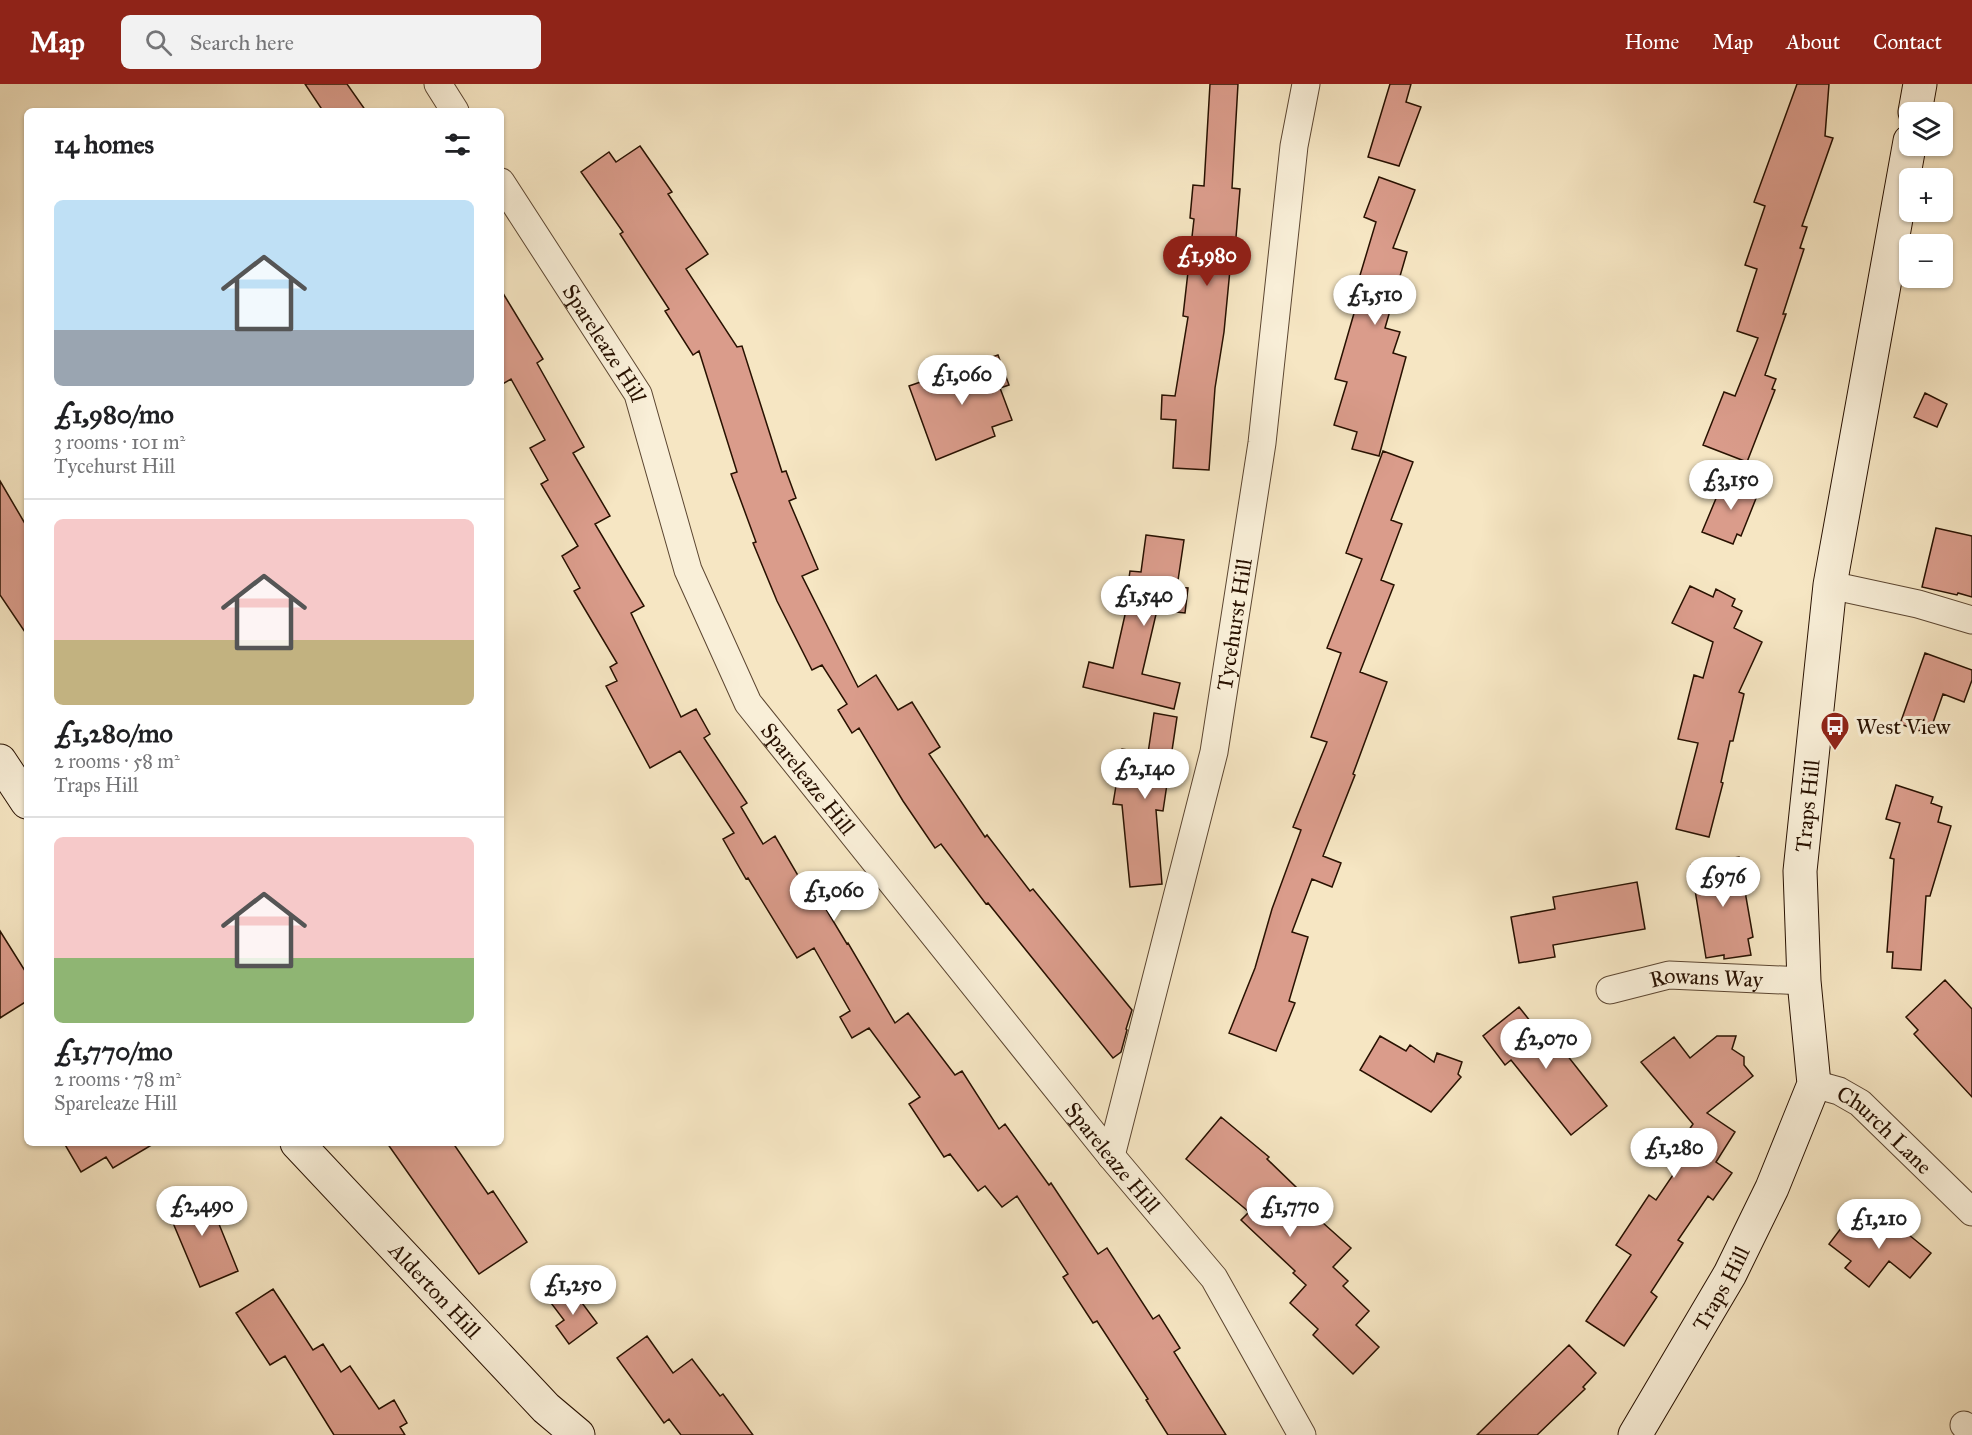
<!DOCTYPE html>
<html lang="en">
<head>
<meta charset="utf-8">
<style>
	:root { --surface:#fff; --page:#f2f2f2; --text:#202124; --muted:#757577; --line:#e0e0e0; --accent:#8f2418 }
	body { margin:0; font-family:"IM FELL Great Primer",serif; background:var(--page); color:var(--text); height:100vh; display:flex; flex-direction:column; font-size:22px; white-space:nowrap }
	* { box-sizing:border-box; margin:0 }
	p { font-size:20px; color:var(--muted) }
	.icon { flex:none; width:33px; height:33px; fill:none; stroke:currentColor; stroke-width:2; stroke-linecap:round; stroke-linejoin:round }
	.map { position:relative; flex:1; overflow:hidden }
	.details { position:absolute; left:24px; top:24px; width:480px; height:1038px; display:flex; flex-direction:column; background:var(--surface); border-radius:9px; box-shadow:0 2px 4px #0004 }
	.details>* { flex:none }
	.buttons { position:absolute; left:1899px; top:18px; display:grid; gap:12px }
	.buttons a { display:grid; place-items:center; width:54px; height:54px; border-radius:9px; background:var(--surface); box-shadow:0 2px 4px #0004; font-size:30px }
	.price { position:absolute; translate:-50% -51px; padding:0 14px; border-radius:21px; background:#fff; color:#222; font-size:20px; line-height:39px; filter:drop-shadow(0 2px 3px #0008) }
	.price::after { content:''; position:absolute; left:50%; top:36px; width:18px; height:14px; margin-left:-9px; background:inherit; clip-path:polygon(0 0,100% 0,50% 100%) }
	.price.on { background:var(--accent); color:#fff }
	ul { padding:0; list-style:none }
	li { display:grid; align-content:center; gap:12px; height:318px; padding:0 30px }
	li+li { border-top:2px solid var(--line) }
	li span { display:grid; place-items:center; height:186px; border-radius:9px; color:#555 }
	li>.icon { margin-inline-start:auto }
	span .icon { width:108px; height:108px; fill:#fffc; stroke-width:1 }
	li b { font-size:26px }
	h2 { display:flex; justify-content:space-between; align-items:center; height:72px; padding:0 30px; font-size:26px }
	header { display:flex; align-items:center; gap:36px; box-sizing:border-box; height:84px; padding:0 30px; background:var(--accent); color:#fff }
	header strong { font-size:28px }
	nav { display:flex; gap:33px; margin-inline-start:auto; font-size:21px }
	.search { width:420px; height:54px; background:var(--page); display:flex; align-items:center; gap:15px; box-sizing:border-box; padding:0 21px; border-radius:9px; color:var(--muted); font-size:22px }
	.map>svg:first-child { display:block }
	.building { fill:#da9c8b; stroke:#281100; stroke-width:1.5 }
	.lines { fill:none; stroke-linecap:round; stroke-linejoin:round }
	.street-casing { stroke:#5c4631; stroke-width:29 }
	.secondary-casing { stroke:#281100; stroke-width:35 }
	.street { stroke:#f9efd8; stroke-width:27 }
	.secondary { stroke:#f9efd8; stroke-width:33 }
	.labels { text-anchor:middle; stroke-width:6; stroke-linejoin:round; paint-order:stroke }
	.street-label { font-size:22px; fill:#281100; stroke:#f9efd8 }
	.poi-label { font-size:22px; fill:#281100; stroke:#f9efd8; text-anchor:start }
</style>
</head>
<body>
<header>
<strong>Map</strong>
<div class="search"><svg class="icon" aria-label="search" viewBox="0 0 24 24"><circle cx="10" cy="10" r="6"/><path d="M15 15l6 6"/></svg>Search here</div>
<nav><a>Home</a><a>Map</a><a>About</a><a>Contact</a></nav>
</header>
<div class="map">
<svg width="1972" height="1351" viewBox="0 0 1972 1351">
	<rect width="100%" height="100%" fill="#f6e6c3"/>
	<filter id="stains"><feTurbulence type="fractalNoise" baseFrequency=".00333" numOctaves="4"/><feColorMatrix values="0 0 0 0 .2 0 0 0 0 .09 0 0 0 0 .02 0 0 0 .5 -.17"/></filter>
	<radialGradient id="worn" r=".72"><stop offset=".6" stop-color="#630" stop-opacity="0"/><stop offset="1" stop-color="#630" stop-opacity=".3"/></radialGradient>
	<path class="building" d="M305,0H347L366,27H323Z
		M1210,0H1238L1232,104L1240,105L1235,165H1232L1224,248L1215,304L1209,386L1173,384L1176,336L1161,335L1162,311L1175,312L1188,233L1183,232L1194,135L1190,134L1193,101L1204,102Z
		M1390,0H1411L1406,18L1421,23L1399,82L1368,73Z
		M1797,0H1829L1825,52L1833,54L1802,142L1807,143L1800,164L1804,165L1783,230H1786L1765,291L1776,295L1772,305L1775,306L1747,378L1703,361L1724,308L1735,312L1758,254L1737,247L1757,185L1745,181L1765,122L1754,118Z
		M640,62L672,108L668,110L708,170L686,185L737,263L742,262L782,388L786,387L796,414L789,417L818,485L802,492L858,603L876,591L898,626L912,618L940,663L929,670L985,753L987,751L1030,807L1033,805L1132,926L1126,945L1127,946L1121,968L1113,974L988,819L986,820L941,760L935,764L903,717L859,644L852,649L838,626L847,620L822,581L812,586L777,517L753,459L756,458L731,390L737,388L699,267L693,271L665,227L669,225L620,150L623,148L581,88L609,68L616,78Z
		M1379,93L1415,106L1393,164L1407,168L1385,244L1400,248L1393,269L1406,273L1379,372L1352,365L1357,348L1334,341L1347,298L1335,295L1357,219L1352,218L1376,138L1364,133Z
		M501,206L543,275L537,279L584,363L573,369L610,432L595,440L644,522L631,529L681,633L696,625L710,650L704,654L747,719L741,723L763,760L775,752L800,795L806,792L847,860L848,859L895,939L908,929L955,991L962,987L999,1045L1005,1040L1049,1101L1051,1099L1098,1170L1107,1164L1153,1235L1159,1231L1180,1264L1174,1268L1226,1351H1168L1146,1316L1148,1315L1097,1237L1093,1239L1063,1193L1068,1190L1017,1112L1002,1123L985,1102L978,1107L950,1070L944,1073L909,1020L920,1013L869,944L852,954L840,933L850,927L814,864L797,874L748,794L746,795L723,755L734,749L680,667L650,684L606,602L617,597L610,583L617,579L574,507L580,504L562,472L578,462L541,400L548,396L530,364L545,356L511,295L501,301Z
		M998,271L1009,301L1000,304L1012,336L992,343L995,352L936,376L909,302Z
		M1925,309L1947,320L1937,343L1914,333Z
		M1383,367L1413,378L1391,436L1402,440L1381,496L1394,501L1360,588L1387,598L1353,690L1355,691L1323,772L1341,779L1332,803L1312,795L1292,848L1308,853L1289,917L1295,919L1276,967L1229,949L1255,884L1272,825L1301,746L1293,743L1327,658L1311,653L1341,569L1327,564L1362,475L1346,469Z
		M1725,393L1759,407L1741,452L1737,450L1733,460L1702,448Z
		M0,397L27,443V551L0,511Z
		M1936,444L1972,452V513L1958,509L1957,511L1922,503Z
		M1146,451L1184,456L1177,503L1188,504L1185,529L1157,526L1142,590L1180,599L1174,625L1083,603L1089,578L1113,584L1127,522H1125L1130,487L1141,488Z
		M1690,502L1713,513L1716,505L1735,515L1732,522L1742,527L1734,544L1762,558L1739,608L1744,610L1733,657H1730L1721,698L1723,699L1709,753L1676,745L1698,659L1678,655L1694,591L1703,594L1713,558L1672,539Z
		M1925,569L1972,586V596L1964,618L1943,610L1929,650L1900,640Z
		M1154,629L1177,633L1163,727L1156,726L1162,800L1130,803L1122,721L1113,720L1122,665L1148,669Z
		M1896,701L1933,713L1931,719L1942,723L1938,738L1951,742L1930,812H1926L1921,886L1892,884L1893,868H1887L1894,775L1890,774L1900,739L1886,735Z
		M1739,773L1753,853L1748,855L1751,871L1724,875V871L1706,874L1691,781Z
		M1637,798L1645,845L1553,861L1555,873L1519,879L1511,833L1555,825L1553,813Z
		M0,847L27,890V917L0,934Z
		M1945,896L1972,925V1013L1914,950L1918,946L1906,933Z
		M1519,923L1546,957L1552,952L1607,1022L1571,1051L1511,976L1505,981L1483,952Z
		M1380,952L1406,967L1410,961L1434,978L1437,969L1462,978L1458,990L1461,993L1431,1028L1360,986Z
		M1717,952H1736L1732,965L1744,973V981L1753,992L1707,1029L1735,1048L1716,1078L1732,1089L1713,1116L1708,1112L1678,1156L1683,1159L1651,1208L1657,1213L1624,1262L1586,1237L1631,1171L1616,1161L1649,1111L1656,1116L1692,1063L1682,1056L1693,1040L1641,978L1674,953L1690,974Z
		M1221,1033L1269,1073L1267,1075L1327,1133L1322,1138L1351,1164L1333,1183L1348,1197L1343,1202L1369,1227L1356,1241L1379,1263L1353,1290L1313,1251L1318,1245L1290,1219L1306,1201L1293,1189L1295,1187L1241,1136L1249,1128L1186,1075Z
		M64,1059H155L113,1084L106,1073L81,1088Z
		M387,1059H453L488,1110L493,1107L527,1158L479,1190Z
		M204,1103L238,1187L200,1203L165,1120Z
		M1886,1132L1931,1169L1910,1194L1889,1177L1869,1203L1845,1184L1851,1177L1829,1160L1848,1135L1870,1153Z
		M571,1204L597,1239L569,1260L556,1242L564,1236L551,1219Z
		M273,1205L313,1266L323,1260L341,1288L350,1282L379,1325L394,1316L407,1339L400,1343L405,1351H334L285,1272L270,1281L236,1229Z
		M647,1252L673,1289L692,1275L720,1312L723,1310L753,1351H681L669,1335L664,1339L617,1274Z
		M1569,1261L1596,1289L1583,1303L1585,1305L1537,1351H1477Z"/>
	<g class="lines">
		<g class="street-casing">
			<g id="street">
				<path d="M438,0L455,27"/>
				<path id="s1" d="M501,98L638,310L688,486L748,619L1111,1072L1214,1194L1302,1351"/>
				<path d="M1830,501L1918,520L1972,536"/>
				<path id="s2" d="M1610,906L1669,891L1804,897"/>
				<path id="s3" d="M1814,1000L1839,1007L1860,1019L1972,1128"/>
				<path id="s4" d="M1111,1072L1214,668L1262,359L1294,62L1306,0"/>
				<path d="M1964,1341L1972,1349"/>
			</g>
		</g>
		<g class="secondary-casing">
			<g id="secondary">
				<path d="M1915,28L1920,0"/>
				<path d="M0,677L27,718"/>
				<path id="s5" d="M297,1059L546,1324L578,1351"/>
				<path id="s6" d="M1635,1351L1730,1190L1772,1104L1814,1000L1804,897L1800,787L1830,501L1910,57"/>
			</g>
		</g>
		<use href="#street" class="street"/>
		<use href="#secondary" class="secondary"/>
	</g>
	<defs>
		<g id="bus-pin" transform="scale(1.5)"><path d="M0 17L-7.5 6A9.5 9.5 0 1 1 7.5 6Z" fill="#8f2418" stroke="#f9efd8"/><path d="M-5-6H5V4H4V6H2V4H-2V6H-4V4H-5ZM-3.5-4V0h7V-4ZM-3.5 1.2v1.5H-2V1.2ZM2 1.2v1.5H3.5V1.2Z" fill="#fff"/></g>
	</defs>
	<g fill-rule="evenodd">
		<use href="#bus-pin" x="1835" y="642"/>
	</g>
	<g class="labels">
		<g class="street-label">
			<text dy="8" stroke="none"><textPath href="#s1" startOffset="192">Spareleaze Hill</textPath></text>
			<text dy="8" stroke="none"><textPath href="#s4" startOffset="546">Tycehurst Hill</textPath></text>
			<text dy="8" stroke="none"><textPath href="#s1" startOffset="678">Spareleaze Hill</textPath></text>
			<text dy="8" stroke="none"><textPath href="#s6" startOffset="674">Traps Hill</textPath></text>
			<text dy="8" stroke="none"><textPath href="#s2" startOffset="98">Rowans Way</textPath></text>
			<text dy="8" stroke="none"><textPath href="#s3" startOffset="86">Church Lane</textPath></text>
			<text dy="8" stroke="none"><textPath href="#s1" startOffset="1164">Spareleaze Hill</textPath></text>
			<text dy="8" stroke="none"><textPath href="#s6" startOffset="170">Traps Hill</textPath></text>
			<text dy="8" stroke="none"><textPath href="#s5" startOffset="202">Alderton Hill</textPath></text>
		</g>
		<g class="poi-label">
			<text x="1856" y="650">West View</text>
		</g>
	</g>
	<rect width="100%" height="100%" filter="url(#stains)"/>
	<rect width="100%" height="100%" fill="url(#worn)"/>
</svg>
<div class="buttons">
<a><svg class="icon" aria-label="layers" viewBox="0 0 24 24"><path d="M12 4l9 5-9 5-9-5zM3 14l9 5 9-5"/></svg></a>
<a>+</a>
<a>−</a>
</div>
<b class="price on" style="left:1207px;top:203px">£1,980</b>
<b class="price" style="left:1375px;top:242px">£1,510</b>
<b class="price" style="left:962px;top:322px">£1,060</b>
<b class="price" style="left:1731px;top:427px">£3,150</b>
<b class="price" style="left:1144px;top:543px">£1,540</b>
<b class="price" style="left:1145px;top:716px">£2,140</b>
<b class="price" style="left:1723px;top:824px">£976</b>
<b class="price" style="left:834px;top:838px">£1,060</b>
<b class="price" style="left:1546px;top:986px">£2,070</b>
<b class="price" style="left:1674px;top:1095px">£1,280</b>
<b class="price" style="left:202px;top:1153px">£2,490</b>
<b class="price" style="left:1290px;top:1154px">£1,770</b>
<b class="price" style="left:1879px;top:1166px">£1,210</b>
<b class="price" style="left:573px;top:1232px">£1,250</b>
<section class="details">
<h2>14 homes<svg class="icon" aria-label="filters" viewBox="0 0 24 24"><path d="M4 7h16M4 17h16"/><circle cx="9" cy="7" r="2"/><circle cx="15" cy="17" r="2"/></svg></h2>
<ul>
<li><span style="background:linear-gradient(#bfe0f5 70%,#9aa5b1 0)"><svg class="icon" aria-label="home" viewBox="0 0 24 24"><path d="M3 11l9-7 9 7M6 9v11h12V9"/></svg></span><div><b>£1,980/mo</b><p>3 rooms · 101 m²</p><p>Tycehurst Hill</p></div></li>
<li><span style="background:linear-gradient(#f6c9c9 65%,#c2b280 0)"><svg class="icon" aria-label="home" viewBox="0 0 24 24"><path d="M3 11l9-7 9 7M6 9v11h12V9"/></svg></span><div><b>£1,280/mo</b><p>2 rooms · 58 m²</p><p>Traps Hill</p></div></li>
<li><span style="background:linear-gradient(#f6c9c9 65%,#8fb573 0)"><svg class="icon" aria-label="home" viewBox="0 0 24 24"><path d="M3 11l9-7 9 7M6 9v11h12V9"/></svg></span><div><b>£1,770/mo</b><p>2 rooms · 78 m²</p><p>Spareleaze Hill</p></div></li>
</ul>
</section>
</div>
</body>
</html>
